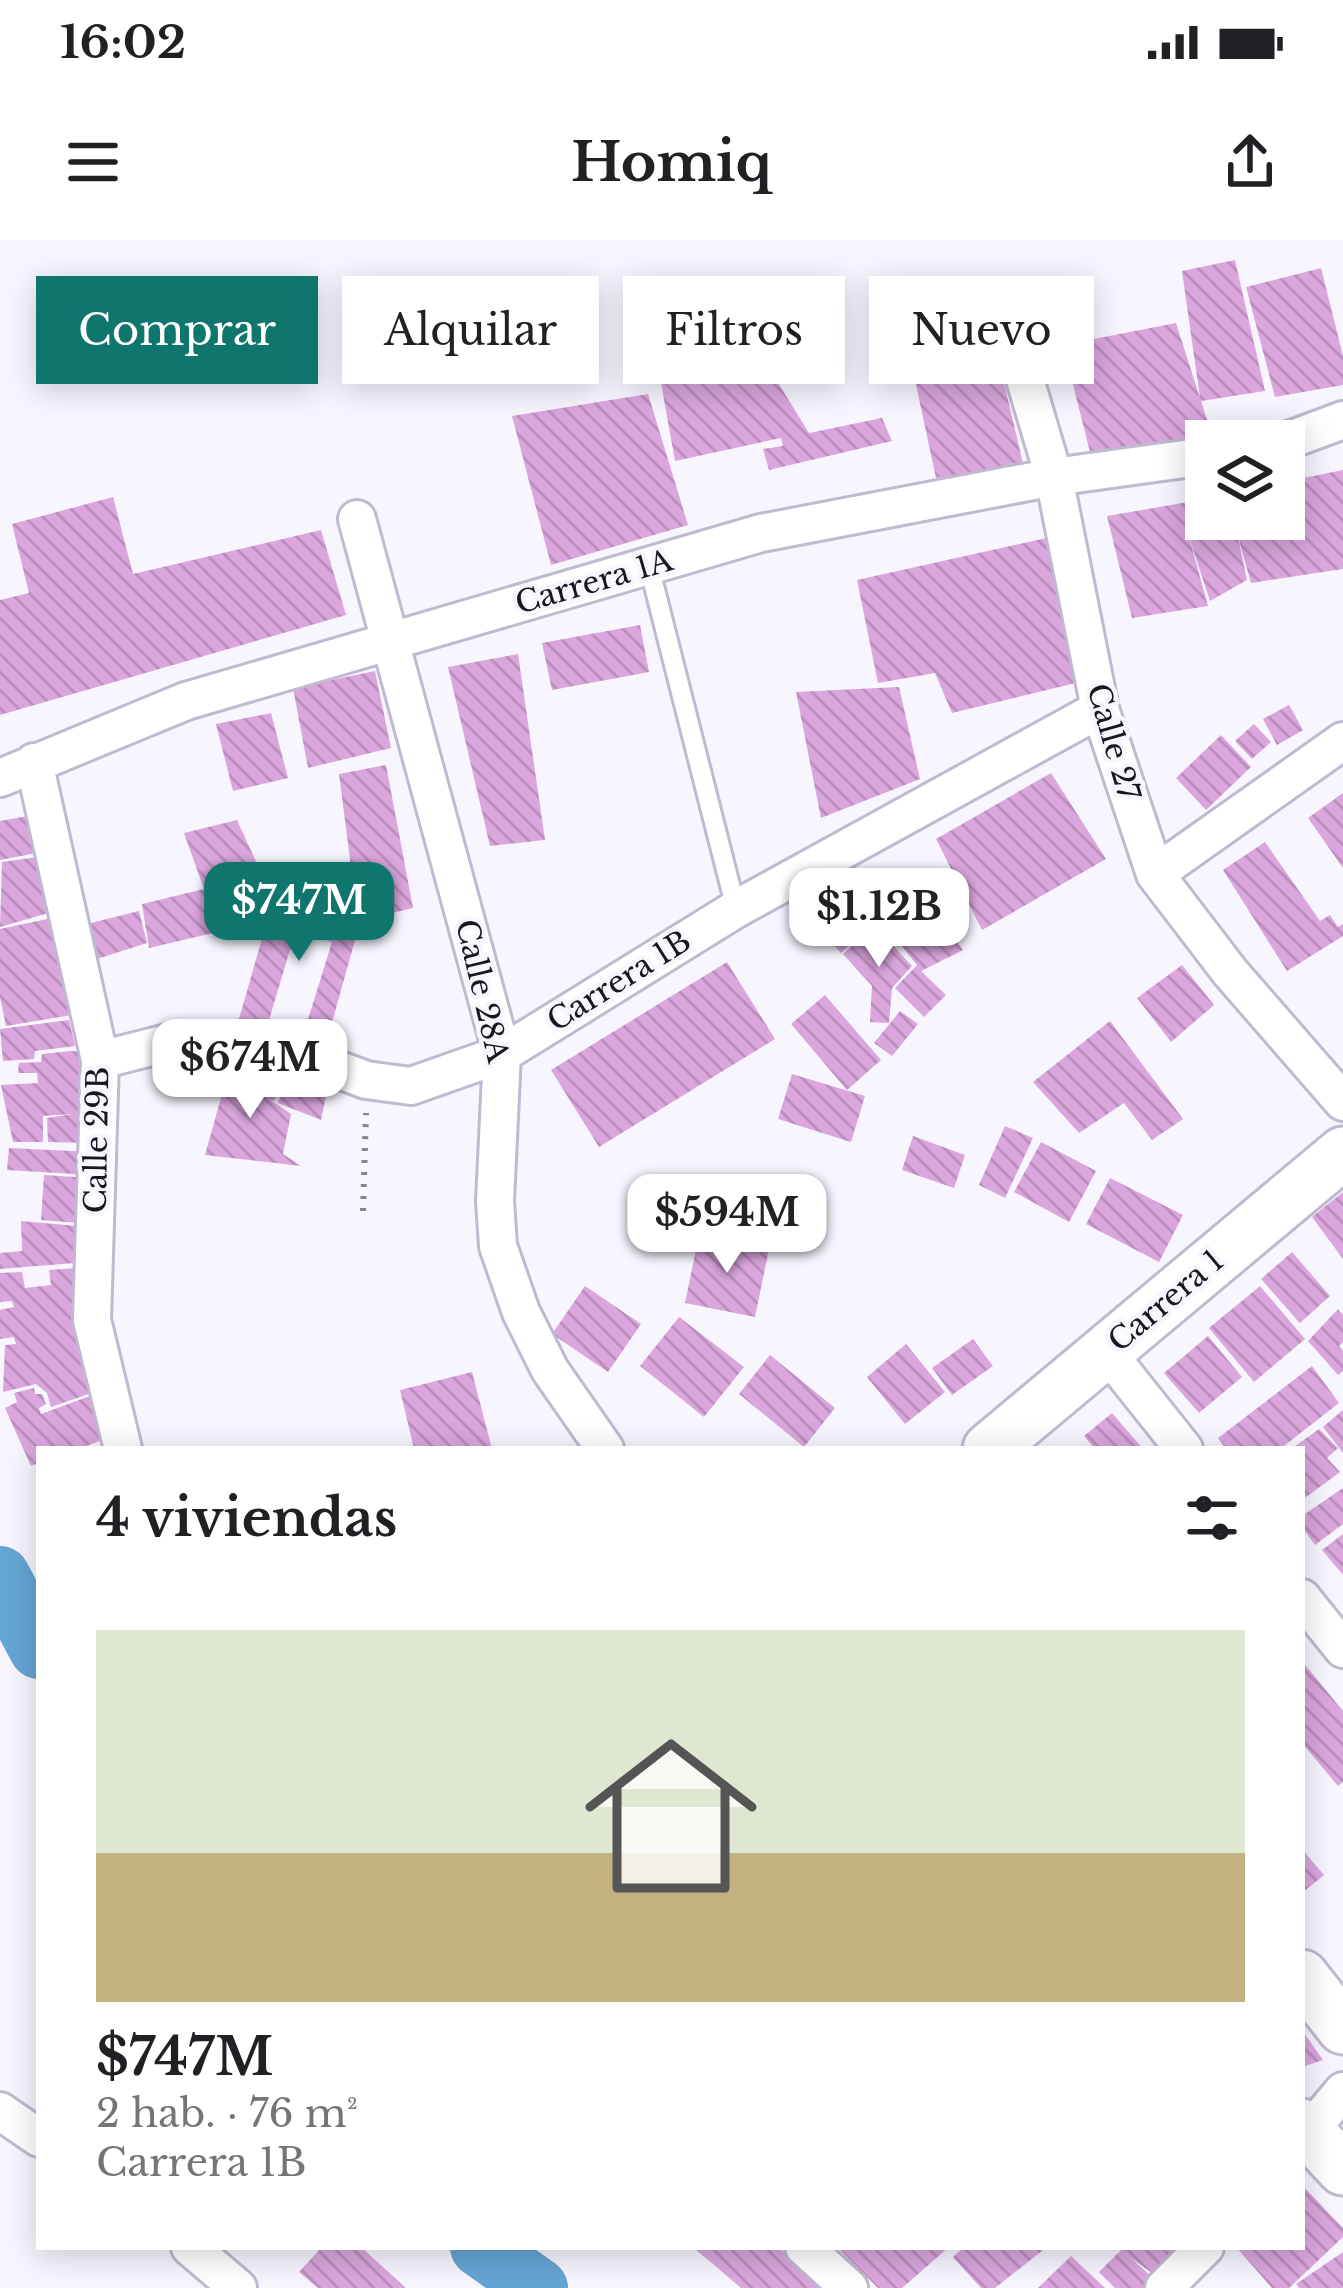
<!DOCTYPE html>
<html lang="es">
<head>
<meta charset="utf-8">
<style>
	:root { --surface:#fff; --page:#f6f6f6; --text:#202124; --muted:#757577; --line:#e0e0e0; --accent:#0f766e }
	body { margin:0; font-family:"Libre Baskerville",serif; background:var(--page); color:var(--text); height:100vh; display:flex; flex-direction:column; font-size:45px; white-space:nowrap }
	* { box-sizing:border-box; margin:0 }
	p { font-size:39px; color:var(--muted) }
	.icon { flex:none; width:66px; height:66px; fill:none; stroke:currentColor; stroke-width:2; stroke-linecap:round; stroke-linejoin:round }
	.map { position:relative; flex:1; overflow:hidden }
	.side { position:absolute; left:36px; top:1206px; width:1269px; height:804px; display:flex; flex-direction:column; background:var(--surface); border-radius:0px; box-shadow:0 6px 30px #0003 }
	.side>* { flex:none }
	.banner { position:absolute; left:36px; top:36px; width:1272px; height:108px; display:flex; gap:24px }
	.buttons { position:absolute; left:1185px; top:180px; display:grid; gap:24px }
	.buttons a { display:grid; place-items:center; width:120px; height:120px; border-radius:0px; background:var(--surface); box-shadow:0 6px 30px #0003; font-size:60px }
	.price { position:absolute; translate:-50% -102px; padding:0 27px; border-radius:24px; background:#fff; color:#222; font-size:39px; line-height:78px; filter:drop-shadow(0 3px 6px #0008) }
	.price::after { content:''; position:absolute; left:50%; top:72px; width:36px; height:27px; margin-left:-18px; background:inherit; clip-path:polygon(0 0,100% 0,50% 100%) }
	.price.selected { background:var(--accent); color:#fff }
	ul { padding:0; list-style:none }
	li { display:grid; align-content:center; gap:24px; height:636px; padding:0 60px }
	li+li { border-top:3px solid var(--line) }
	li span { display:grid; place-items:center; height:372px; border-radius:0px; color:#555 }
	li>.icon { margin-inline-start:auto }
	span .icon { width:216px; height:216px; fill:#fffc; stroke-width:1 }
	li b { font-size:51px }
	h2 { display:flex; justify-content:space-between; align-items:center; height:144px; padding:0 60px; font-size:51px }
	.tag { padding:0 42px; border-radius:0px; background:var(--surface); box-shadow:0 6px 30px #0003; font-size:42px; line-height:108px }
	.tag.selected { background:var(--accent); color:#fff }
	.status { display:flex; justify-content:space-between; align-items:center; height:84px; padding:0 60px; background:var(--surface); direction:ltr }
	.status svg { height:33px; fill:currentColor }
	header { display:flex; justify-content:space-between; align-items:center; height:156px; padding:0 60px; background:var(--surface); font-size:54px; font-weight:700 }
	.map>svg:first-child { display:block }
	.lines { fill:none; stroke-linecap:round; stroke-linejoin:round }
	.river { stroke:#65a5d4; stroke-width:60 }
	.building { fill:url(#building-back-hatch) }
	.lane-casing { stroke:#c0bad0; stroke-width:24 }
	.street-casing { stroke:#c0bad0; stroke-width:42 }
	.secondary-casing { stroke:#c0bad0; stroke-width:57 }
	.path { stroke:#84828a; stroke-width:6; stroke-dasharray:3 9; stroke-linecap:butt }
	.lane { stroke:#fff; stroke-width:18 }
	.street { stroke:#fff; stroke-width:36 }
	.secondary { stroke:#fff; stroke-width:51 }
	.labels { text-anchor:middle; stroke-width:9; stroke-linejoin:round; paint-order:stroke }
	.street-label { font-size:30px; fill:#19171e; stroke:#f7f5fe }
</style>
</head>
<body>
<div class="status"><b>16:02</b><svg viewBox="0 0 49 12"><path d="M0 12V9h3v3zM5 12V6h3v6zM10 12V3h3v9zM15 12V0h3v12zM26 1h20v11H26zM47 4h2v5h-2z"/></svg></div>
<header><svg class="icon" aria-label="menu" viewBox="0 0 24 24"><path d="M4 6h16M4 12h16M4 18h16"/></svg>Homiq<svg class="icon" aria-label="share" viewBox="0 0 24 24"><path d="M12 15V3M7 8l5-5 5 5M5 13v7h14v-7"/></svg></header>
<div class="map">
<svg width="1343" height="2048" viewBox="0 0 1343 2048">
	<defs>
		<pattern id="building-back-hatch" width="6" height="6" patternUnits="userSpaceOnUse" patternTransform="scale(3)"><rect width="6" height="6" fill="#dba6de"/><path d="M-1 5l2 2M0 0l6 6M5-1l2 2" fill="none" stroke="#bb8ebe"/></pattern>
	</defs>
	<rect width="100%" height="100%" fill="#f7f5fe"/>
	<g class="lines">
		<path class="river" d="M0,1336L39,1409
			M480,2007L538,2048"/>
	</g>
	<path class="building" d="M1235,20L1265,151L1201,161L1213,198L1093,224L1063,105L1176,83L1200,158L1182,31Z
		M1321,28L1343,116V145L1275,157L1246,47Z
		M991,87L1024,228L936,238L907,103Z
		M769,128L809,193L882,178L892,201L769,230L763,209L783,206L781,198L675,221L661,143Z
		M648,154L688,285L551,325L512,176Z
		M1343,230V329L1251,343L1237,293L1247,340L1210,361L1189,297L1208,366L1132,378L1107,276L1206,259V279H1284V242Z
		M113,257L133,334L321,290L346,375L0,475V360L29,353L12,284Z
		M1060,295L1088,440L952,473L935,433L878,443L857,340Z
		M640,385L649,432L552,450L542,403Z
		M518,414L545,600L490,606L448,427Z
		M375,431L391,508L308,528L293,448Z
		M899,447L920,539L821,578L796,452Z
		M1289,465L1303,490L1277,505L1263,479Z
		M271,473L288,538L233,551L216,484Z
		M1254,484L1271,502L1252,519L1235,501Z
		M1221,495L1251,527L1206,570L1176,538Z
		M386,525L413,668L358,681L339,534Z
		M1051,533L1106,619L982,690L936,599Z
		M1343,553V628L1308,578Z
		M33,575L42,612L0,620V581Z
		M237,580L264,639L205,655L213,693L149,708L142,664L204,649L184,593Z
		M1265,602L1320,681L1330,675L1338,687L1343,684V696L1287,731L1223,630Z
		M44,616L52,672L0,687L2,622Z
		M901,630L963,710L921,731L946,755L924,777L895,748L917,725L861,656Z
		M277,646L305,657L304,663L359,686L324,811L301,802L332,702L296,690L266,790L239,779Z
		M855,660L874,682L841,713L820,690Z
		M139,671L147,703L91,721L83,685Z
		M52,678L78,774L6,786L0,757V689Z
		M875,686L912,726L892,748L889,783L870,782L872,746L843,714Z
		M727,722L775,799L599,907L551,830Z
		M1182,725L1214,765L1171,802L1137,758Z
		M825,755L881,820L847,850L791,784Z
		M900,771L918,784L892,816L874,803Z
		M69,780L75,806L35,811L34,819L3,821L0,789Z
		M1110,781L1183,879L1152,900L1124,863L1079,893L1033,842Z
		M71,811L88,812L91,903L48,902L47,878L73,874L43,876V902H13L1,845L38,843L37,833H18L19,823L41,822L42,814Z
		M240,828L281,839L274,861L269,859L291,874L283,914L301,926L205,915L227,836L236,838Z
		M792,834L865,856L851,902L778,879Z
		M286,838L327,851L321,880L278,863Z
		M1005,886L1033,898L1005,958L979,945Z
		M913,896L965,915L954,948L902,930Z
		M1041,902L1096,931L1069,982L1014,952Z
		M9,908L93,912L91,935L7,930Z
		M44,935L90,938L91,984L41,980Z
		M1110,938L1183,975L1159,1022L1086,984Z
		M1343,952V1019L1312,977Z
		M21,981L88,987L87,1022L0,1029V1013L22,1011Z
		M699,995L769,1009L755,1077L685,1063Z
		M1292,1012L1330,1056L1300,1083L1261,1039Z
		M91,1027L106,1148L51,1167L47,1153L36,1144L3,1152L5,1105L16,1104L14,1097L0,1099V1070L14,1067L12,1061L0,1062V1033L22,1032L25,1048L51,1045L49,1030Z
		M585,1046L641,1084L608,1132L552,1094Z
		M1260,1046L1305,1099L1254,1142L1209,1088Z
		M1338,1069L1343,1075V1102L1339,1106L1343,1111V1131L1338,1135L1308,1101Z
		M679,1077L744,1127L704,1177L640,1126Z
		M1208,1096L1242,1137L1199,1173L1164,1133Z
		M973,1099L993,1126L952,1155L932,1128Z
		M906,1104L945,1152L905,1184L867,1137Z
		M770,1115L835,1168L804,1207L739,1154Z
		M1312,1126L1339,1163L1280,1209H1226L1218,1198Z
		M472,1132L492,1209H414L400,1150Z
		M34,1148L35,1154H42L46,1164L39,1168L41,1174L101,1152L116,1195L78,1209H39V1223L31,1226L5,1168L17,1162L14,1153Z
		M1343,1170V1213L1323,1187Z
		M1112,1173L1143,1209H1095L1084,1196Z
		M1319,1189L1338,1208L1327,1218L1340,1232L1302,1260V1209H1291Z
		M1343,1248V1284L1315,1305L1302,1287V1276Z
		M1343,1294V1335L1322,1310Z
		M1302,1421L1343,1471V1542L1338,1546L1302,1503Z
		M1302,1609L1324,1635L1302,1653Z
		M1302,1790L1323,1820L1302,1827Z
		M1302,1945L1343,1988V1997L1289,2048H1272L1236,2007H1302Z
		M322,2007H361L406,2048H318L299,2032Z
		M693,2007H778L823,2044L819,2048H741Z
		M837,2007H949L902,2048H878Z
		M964,2007H1047L995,2048H981L953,2017Z
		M1124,2007H1176L1152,2033L1131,2018L1155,2040L1146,2048H1115L1099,2032Z
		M1343,2012V2048H1299L1296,2044Z
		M1071,2016L1105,2048H1038Z"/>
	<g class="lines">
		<g class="lane-casing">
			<path id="lane" d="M649,326L736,669"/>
		</g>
		<g class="street-casing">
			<path id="street" d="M1008,82L1054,237L1100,469L1155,634L1230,732L1343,862
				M1284,202L1343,180
				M357,279L502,814L495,961L498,1006L521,1072L550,1130L605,1209
				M34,522L100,820L92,1080L123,1209
				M0,538L186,461L761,293L1054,237L1206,216
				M1155,634L1343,501
				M100,820L175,801L225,800L313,820L366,840L411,846L502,814L736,669L1100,469
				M1106,1111L1184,1209
				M1302,1358L1343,1409
				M0,1871L39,1898
				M1302,1900L1343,1851
				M190,2007L238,2048
				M804,2007L849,2048
				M1164,2048L1205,2007"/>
		</g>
		<g class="secondary-casing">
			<path id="secondary" d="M989,1209L1343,913
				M1302,1736L1343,1788
				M1302,1885L1343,1929"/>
		</g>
		<path class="path" d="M363,971L366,873"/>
		<use href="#lane" class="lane"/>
		<use href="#street" class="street"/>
		<use href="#secondary" class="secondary"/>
	</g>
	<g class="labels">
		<g class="street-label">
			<text transform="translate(594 342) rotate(-16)" y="10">Carrera 1A</text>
			<text transform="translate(1113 502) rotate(74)" y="10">Calle 27</text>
			<text transform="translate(619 741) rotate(-32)" y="10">Carrera 1B</text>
			<text transform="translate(482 751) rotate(77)" y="10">Calle 28A</text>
			<text transform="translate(97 900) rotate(-89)" y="10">Calle 29B</text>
			<text transform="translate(1166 1061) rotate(-40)" y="10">Carrera 1</text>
		</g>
	</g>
</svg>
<div class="buttons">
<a><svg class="icon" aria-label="layers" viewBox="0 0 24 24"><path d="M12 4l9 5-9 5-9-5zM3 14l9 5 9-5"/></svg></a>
</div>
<b class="price selected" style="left:299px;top:724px">$747M</b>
<b class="price" style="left:879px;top:730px">$1.12B</b>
<b class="price" style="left:250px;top:881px">$674M</b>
<b class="price" style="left:727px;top:1036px">$594M</b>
<div class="banner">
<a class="tag selected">Comprar</a>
<a class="tag">Alquilar</a>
<a class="tag">Filtros</a>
<a class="tag">Nuevo</a>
</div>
<section class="side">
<h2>4 viviendas<svg class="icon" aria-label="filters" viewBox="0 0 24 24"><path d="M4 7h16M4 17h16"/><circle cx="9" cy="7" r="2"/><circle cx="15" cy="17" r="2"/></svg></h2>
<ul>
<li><span style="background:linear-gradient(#dfe7d0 60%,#c2b280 0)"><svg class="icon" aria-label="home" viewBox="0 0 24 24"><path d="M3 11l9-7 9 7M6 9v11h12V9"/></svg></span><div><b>$747M</b><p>2 hab. · 76 m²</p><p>Carrera 1B</p></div></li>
</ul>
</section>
</div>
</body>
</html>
